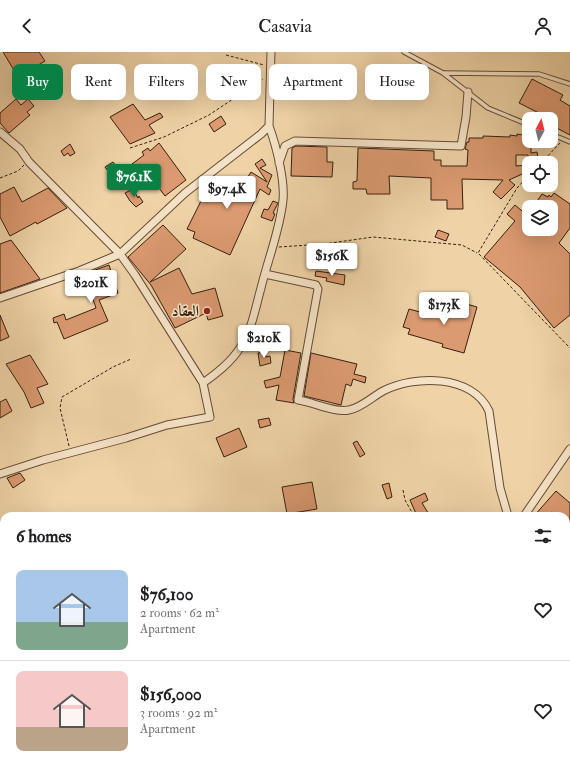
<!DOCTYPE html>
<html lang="en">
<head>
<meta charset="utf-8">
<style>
	:root { --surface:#fff; --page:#f2f2f2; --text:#202124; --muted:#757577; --line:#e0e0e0; --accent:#0b8043 }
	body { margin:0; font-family:"IM FELL Double Pica",Amiri,serif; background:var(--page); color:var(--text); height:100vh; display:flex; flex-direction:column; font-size:15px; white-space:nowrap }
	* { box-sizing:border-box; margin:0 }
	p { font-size:13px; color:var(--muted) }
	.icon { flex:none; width:22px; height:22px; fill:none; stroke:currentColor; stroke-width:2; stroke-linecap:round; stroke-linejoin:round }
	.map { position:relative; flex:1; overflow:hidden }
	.details { position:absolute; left:0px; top:460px; width:570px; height:256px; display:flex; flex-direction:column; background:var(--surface); border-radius:12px 12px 0 0; box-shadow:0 4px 16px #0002 }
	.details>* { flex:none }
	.top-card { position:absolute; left:12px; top:12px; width:546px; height:36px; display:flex; gap:8px }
	.needle { width:26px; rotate:7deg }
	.fabs { position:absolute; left:522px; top:60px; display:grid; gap:8px }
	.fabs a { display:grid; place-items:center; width:36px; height:36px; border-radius:8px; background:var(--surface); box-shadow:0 4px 16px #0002; font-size:20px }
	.price { position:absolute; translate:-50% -34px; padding:0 9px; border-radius:4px; background:#fff; color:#222; font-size:13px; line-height:26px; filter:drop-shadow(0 1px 2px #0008) }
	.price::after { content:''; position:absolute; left:50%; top:24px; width:12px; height:9px; margin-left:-6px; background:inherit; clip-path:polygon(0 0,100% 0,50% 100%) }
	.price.current { background:var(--accent); color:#fff }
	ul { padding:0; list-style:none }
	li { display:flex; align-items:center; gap:12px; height:100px; padding:0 16px }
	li+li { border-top:1px solid var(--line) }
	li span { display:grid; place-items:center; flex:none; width:112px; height:80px; border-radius:8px; color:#555 }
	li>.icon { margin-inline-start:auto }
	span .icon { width:48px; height:48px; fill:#fffc; stroke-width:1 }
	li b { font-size:17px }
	h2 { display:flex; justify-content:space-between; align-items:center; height:48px; padding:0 16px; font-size:17px }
	.chip { padding:0 14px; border-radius:8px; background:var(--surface); box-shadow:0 4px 16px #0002; font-size:14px; line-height:36px }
	.chip.current { background:var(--accent); color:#fff }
	header { display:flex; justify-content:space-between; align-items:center; height:52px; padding:0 16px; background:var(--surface); font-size:18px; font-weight:600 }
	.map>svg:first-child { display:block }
	.building { fill:#db9a70; stroke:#35200f }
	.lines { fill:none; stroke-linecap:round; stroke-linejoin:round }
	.service-casing { stroke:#644d35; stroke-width:5.5 }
	.minor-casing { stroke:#644d35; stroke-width:9 }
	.path { stroke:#35200f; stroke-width:1; stroke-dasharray:3 2; stroke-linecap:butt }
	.service { stroke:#f5e2c6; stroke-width:3.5 }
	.minor { stroke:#f5e2c6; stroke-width:7 }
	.poi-dot { fill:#8f2418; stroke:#f5e2c6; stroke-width:1.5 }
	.labels { text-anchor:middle; stroke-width:3; stroke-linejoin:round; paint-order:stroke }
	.poi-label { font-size:15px; font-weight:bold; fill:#35200f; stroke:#f5e2c6; text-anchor:end }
</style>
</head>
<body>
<header><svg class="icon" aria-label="back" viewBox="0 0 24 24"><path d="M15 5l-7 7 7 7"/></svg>Casavia<svg class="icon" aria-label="person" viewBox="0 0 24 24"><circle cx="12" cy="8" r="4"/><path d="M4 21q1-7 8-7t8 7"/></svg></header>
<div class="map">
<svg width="570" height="716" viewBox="0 0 570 716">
	<rect width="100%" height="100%" fill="#efd3a7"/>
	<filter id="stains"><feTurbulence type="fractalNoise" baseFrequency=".005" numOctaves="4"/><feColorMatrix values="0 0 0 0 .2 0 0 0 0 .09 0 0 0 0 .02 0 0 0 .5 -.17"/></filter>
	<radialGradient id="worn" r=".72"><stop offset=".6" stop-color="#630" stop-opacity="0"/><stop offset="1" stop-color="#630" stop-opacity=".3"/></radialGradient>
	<path class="building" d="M3,0H39L45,9L18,25Z
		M532,27L563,43L560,48L570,54V83L551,73V67L519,51Z
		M16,47L21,53L28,47L34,54L27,60L30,63L9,81L0,71V61Z
		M133,52L145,68L160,61L163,65L149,73L155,81L130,92L110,65Z
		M221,64L226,72L214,80L209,72Z
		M517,82L523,83V86H529V89H531V101L537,100L538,106L528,108V103H516V114L529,113V119L509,128L515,133L501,147L493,140L503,128L462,127L463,157H447V148H431V126L389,124L390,142H367L366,137H353V130L357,129L358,96L434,99V108H441V114H467L468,98L465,97L467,90H469V86H483V84L510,85V83L517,84Z
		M159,91L186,128L165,144L141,112L136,116L132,112L144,103L142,100L148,96L150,99Z
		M70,92L75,101L70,104L68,101L64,104L61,99Z
		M296,94L327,95V110H333L332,125L291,124L292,96Z
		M262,107L266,113L260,116L272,123L267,135L271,138L269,143L260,137L230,203L193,186L195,180L187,177L209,133L214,135L218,125L225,128L226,127L242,134L251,120L267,130L255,112Z
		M113,110L118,117L110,122L105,115Z
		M14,135L22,150L48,136L67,156L37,172L36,170L10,184L0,165V142Z
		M133,137L138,146L139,144L143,150L136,155L130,149L125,141Z
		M554,141L570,152V176L559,191L570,202V263L554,276L520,235L484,205L515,169L507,162L515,153L529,165V177H543L551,184V155H533L542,142L548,145L549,143L551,145Z
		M273,149L278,151L273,161L275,162L272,169L261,165L264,157L268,158Z
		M163,173L186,197L150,230L179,216L192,242L215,236L223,264L208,268L206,261L175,276L151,233L128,205Z
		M438,178L449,182L446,189L435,185Z
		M11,188L40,227L0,241V192Z
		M109,213L118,241L99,248L108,269L64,287L57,270L54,271L53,266L64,262L66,268L96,256L84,222Z
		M316,219L345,223L344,233L326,229L327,226L315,224Z
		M456,249L477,255L464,301L442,295L443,292L408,282L410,277L403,275L409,257L442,266L447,254L454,256Z
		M0,263L9,285L0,289Z
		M285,298L301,301L293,347L294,351L276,348L279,333L266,336L264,329L280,325Z
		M265,300L266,305L270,304L271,311L260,314L258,301Z
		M311,301L357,312L354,322L366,325L365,331L353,327L351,334L346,332L341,353L304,344Z
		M30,303L48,332L37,336L44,351L31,356L24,340L6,312Z
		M6,347L12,359L0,366V350Z
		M269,366L271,373L260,376L258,368Z
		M239,376L247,395L224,405L216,386Z
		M357,389L365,402L360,405L353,391Z
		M20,421L25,428L13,436L7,426Z
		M312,430L317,457L287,462L282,435Z
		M389,431L392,445L387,447L382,433Z
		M556,439L570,451V470L566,466V464H534Z
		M425,441L428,448L422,451L430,464H417L410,448Z"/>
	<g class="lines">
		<g class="service-casing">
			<path id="service" d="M404,0L443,21L488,56L529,73
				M444,21L539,22L570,32
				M551,82L570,90"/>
		</g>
		<g class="minor-casing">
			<path id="minor" d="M0,80L20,97L29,110L120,202L135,223L203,331L210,365L167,373L126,386L43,408L0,422
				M279,111L285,94L295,89L461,94L466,65L468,40
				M265,222L316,233L318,237L298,348C313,350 334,361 349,358C361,356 372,345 383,339C414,323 472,322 489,359L500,436L508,464
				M0,246L79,219L120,202L185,141L261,82L269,74L271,0
				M203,331C217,321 230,311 240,296C252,278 255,257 261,236C268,207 280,178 283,148C285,128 276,93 269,74
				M524,464L570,397
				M388,716L390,712"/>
		</g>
		<path class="path" d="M226,3L264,13
			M130,96L164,85L209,63L263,27
			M541,111L560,91
			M529,123L517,136L478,201L570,296
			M0,126L18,119L24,113
			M279,195L324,192L373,185L462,193L477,201
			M69,394L60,356L62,345L113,315L131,307
			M403,438L405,448L414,464
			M324,463V464
			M347,712L355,716
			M153,716L158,712
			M167,716L222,712"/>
		<use href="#service" class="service"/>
		<use href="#minor" class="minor"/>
	</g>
	<circle class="poi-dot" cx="207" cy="259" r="4"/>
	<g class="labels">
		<g class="poi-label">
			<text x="199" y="264">العقاد</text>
		</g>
	</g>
	<rect width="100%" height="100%" filter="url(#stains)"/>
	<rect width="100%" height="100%" fill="url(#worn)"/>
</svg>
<div class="fabs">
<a><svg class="needle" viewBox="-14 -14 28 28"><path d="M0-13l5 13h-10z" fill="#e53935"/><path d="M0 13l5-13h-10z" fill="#757577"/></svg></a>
<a><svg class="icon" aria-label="locate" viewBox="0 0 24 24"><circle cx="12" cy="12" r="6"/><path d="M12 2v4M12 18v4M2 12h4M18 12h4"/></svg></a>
<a><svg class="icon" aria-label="layers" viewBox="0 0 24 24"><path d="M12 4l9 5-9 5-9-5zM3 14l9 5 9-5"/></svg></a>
</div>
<b class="price current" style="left:134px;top:146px">$76.1K</b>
<b class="price" style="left:227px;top:158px">$97.4K</b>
<b class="price" style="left:332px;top:225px">$156K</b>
<b class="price" style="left:91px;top:252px">$201K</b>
<b class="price" style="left:444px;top:274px">$173K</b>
<b class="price" style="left:264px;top:307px">$210K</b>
<div class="top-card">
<a class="chip current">Buy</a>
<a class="chip">Rent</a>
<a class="chip">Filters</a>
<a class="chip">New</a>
<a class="chip">Apartment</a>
<a class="chip">House</a>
</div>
<section class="details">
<h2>6 homes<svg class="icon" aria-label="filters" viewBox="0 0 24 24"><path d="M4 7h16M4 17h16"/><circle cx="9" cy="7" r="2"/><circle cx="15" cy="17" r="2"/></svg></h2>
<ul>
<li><span style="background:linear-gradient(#a9c7e8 65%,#7fa58c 0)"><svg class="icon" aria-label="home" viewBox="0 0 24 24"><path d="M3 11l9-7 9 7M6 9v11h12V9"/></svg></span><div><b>$76,100</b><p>2 rooms · 62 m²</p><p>Apartment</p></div><svg class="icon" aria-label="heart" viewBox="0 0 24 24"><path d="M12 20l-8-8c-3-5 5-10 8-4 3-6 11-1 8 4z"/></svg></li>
<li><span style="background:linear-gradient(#f6c9c9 70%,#b9a48a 0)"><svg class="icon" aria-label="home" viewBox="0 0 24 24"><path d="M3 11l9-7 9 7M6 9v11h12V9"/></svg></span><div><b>$156,000</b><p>3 rooms · 92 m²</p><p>Apartment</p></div><svg class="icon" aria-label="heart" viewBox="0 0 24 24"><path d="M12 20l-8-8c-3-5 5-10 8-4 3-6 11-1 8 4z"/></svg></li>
</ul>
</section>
</div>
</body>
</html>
